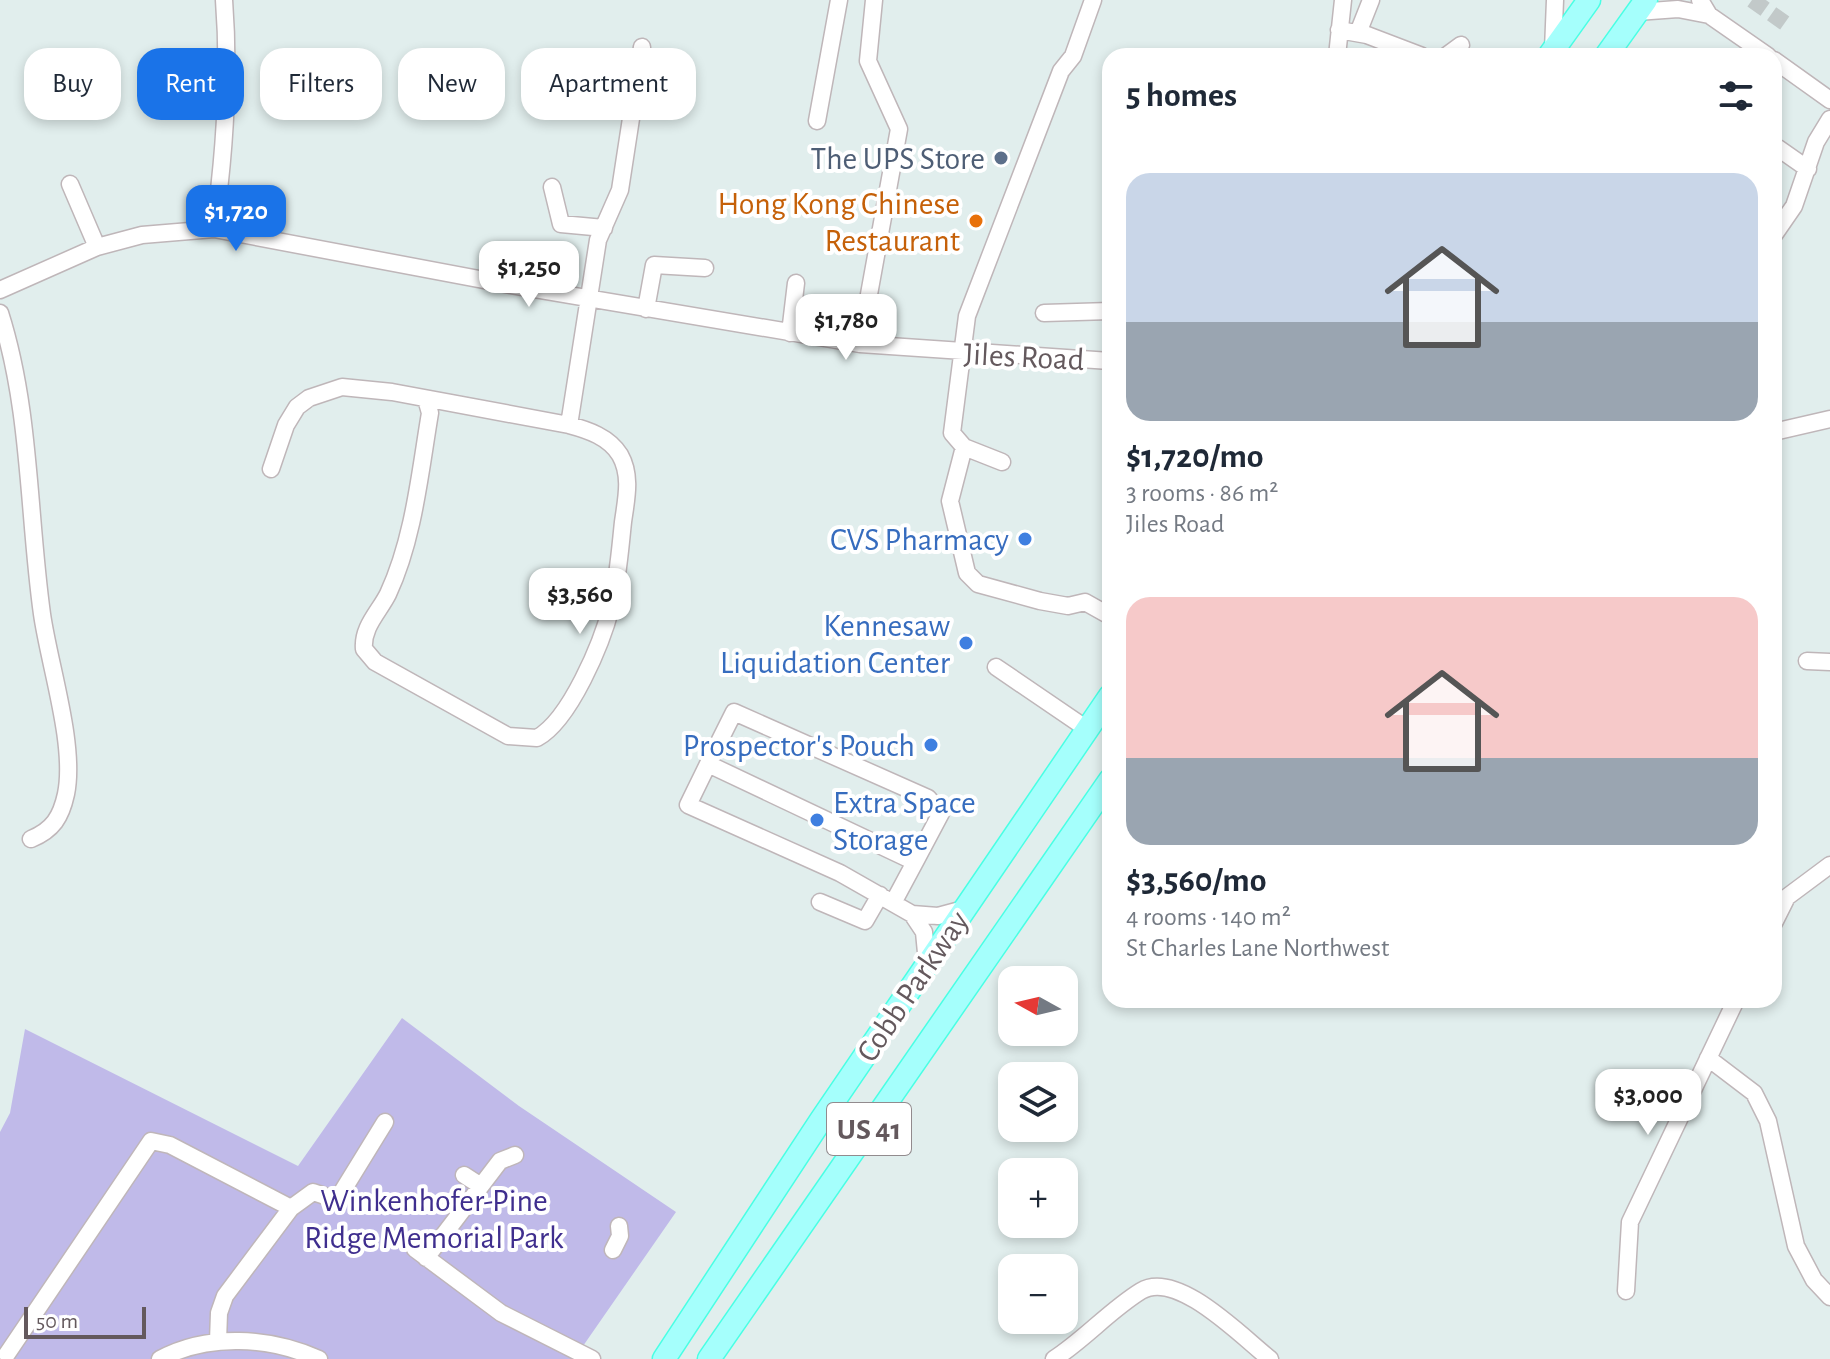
<!DOCTYPE html>
<html lang="en">
<head>
<meta charset="utf-8">
<style>
	:root { --surface:#fff; --page:#f2f2f3; --text:#1f2937; --muted:#747a83; --accent:#1a73e8 }
	body { margin:0; font-family:"Alegreya Sans",sans-serif; background:var(--page); color:var(--text); height:100vh; display:flex; flex-direction:column; font-size:30px; white-space:nowrap }
	* { box-sizing:border-box; margin:0 }
	p { font-size:26px; color:var(--muted) }
	.icon { flex:none; width:44px; height:44px; fill:none; stroke:currentColor; stroke-width:2; stroke-linecap:round; stroke-linejoin:round }
	.map { position:relative; flex:1; overflow:hidden }
	.sheet { position:absolute; left:1102px; top:48px; width:680px; height:960px; display:flex; flex-direction:column; background:var(--surface); border-radius:24px; box-shadow:0 4px 12px #0003 }
	.sheet>* { flex:none }
	.guide { position:absolute; left:24px; top:48px; width:760px; height:72px; display:flex; gap:16px }
	.needle { width:52px; rotate:278deg }
	.controls { position:absolute; left:998px; top:966px; display:grid; gap:16px }
	.controls a { display:grid; place-items:center; width:80px; height:80px; border-radius:16px; background:var(--surface); box-shadow:0 4px 12px #0003; font-size:40px }
	.scale { position:absolute; left:24px; bottom:20px; width:122px; box-sizing:border-box; padding-left:8px; border:4px solid #64595d; border-top:0; font-size:22px; line-height:28px; white-space:nowrap; color:#64595d; -webkit-text-stroke:6px #fff; paint-order:stroke }
	.price { position:absolute; translate:-50% -68px; padding:0 18px; border-radius:16px; background:#fff; color:#222; font-size:26px; line-height:52px; filter:drop-shadow(0 2px 4px #0008) }
	.price::after { content:''; position:absolute; left:50%; top:48px; width:24px; height:18px; margin-left:-12px; background:inherit; clip-path:polygon(0 0,100% 0,50% 100%) }
	.price.selected { background:var(--accent); color:#fff }
	ul { padding:0; list-style:none }
	li { display:grid; align-content:center; gap:16px; height:424px; padding:0 24px }
	li span { display:grid; place-items:center; height:248px; border-radius:24px; color:#555 }
	li>.icon { margin-inline-start:auto }
	span .icon { width:144px; height:144px; fill:#fffc; stroke-width:1 }
	li b { font-size:34px }
	h2 { display:flex; justify-content:space-between; align-items:center; height:96px; padding:0 24px; font-size:34px }
	.pill { padding:0 28px; border-radius:24px; background:var(--surface); box-shadow:0 4px 12px #0003; font-size:28px; line-height:72px }
	.pill.selected { background:var(--accent); color:#fff }
	.map>svg:first-child { display:block }
	.green { fill:#c0bae9 }
	.lines { fill:none; stroke-linecap:round; stroke-linejoin:round }
	.minor-tunnel { stroke:#c2c9c9; stroke-width:16; stroke-dasharray:16 8; stroke-linecap:butt }
	.minor-casing { stroke:#bfb6b9; stroke-width:19 }
	.major-casing { stroke:#49ffe4; stroke-width:25 }
	.minor { stroke:#fff; stroke-width:16 }
	.major { stroke:#a5fffc; stroke-width:22 }
	.service-dot { fill:#5c6f8a; stroke:#fff; stroke-width:3 }
	.food-dot { fill:#e8710a; stroke:#fff; stroke-width:3 }
	.shop-dot { fill:#3f7fe0; stroke:#fff; stroke-width:3 }
	.labels { text-anchor:middle; stroke-width:8; stroke-linejoin:round; paint-order:stroke }
	.shield { fill:#fff; stroke:#928b8e; stroke-width:2 }
	.shield-label { font-size:30px; font-weight:bold; fill:#64595d }
	.service-label { font-size:32px; fill:#4e5e75; stroke:#fff; text-anchor:end }
	.food-label { font-size:32px; fill:#c56008; stroke:#fff; text-anchor:end }
	.street-label { font-size:32px; fill:#64595d; stroke:#fff }
	.shop-label { font-size:32px; fill:#366cbe; stroke:#fff; text-anchor:end }
	.park-label { font-size:32px; fill:#3f2e8e; stroke:#fff }
</style>
</head>
<body>
<div class="map">
<svg width="1830" height="1359" viewBox="0 0 1830 1359">
	<rect width="100%" height="100%" fill="#e1eeed"/>
	<path class="green" d="M402,1018L519,1106L676,1212L574,1359H0V1132L10,1113L25,1029L298,1166Z"/>
	<g class="lines">
		<path class="minor-tunnel" d="M1752,0L1789,26"/>
		<g class="minor-casing">
			<path id="minor" d="M1700,0L1709,15L1768,56
				M1637,12L1678,9L1709,15
				M1339,30L1367,35L1422,56
				M1358,33L1371,0
				M1553,50L1555,0
				M1337,56L1343,0
				M1446,56L1461,45
				M1774,60L1830,100
				M563,87L583,71L638,75
				M817,121L839,0
				M1778,148L1808,169
				M70,184L97,247
				M552,187L561,224L604,228
				M214,229C225,152 230,78 224,0
				M1774,235L1794,206L1816,142L1830,119
				M0,290L97,247L142,235L214,229L510,285L860,344L1110,361
				M646,309L654,265L705,268
				M0,313C31,410 28,514 42,614C49,664 76,745 66,794C61,817 53,830 31,839
				M1044,313L1110,311
				M790,333L796,283
				M860,344L899,129L868,61L874,0
				M569,425L598,240L620,190L642,47
				M1774,432L1830,419
				M964,447L950,501L967,573L978,584L1040,601L1068,606L1085,602L1110,616
				M1002,462L964,447L952,433L967,316L1061,71L1073,56L1093,0
				M271,469L286,425L297,407L309,398L342,387L392,392L569,425C588,430 609,437 620,455C632,476 626,500 623,522C620,550 618,579 611,607C602,643 570,720 537,738L508,736L375,662L364,649C362,627 379,612 388,594C414,538 420,472 430,413L426,399
				M1807,661L1830,662
				M996,667L1087,729
				M708,764L734,712L928,798L941,813L915,862
				M820,902L865,921L880,895
				M893,903L915,862L708,764L688,805L840,873L912,914L938,916L964,909
				M912,914L924,932L927,963
				M1774,923L1787,897L1830,865
				M1708,1058L1754,1093L1768,1121L1796,1246L1814,1280L1830,1297
				M464,1175L481,1186
				M415,1249L501,1313L592,1359
				M613,1250L620,1236L619,1226
				M426,1258L500,1161L515,1155
				M1626,1291L1630,1222L1736,1000
				M218,1341L219,1313L225,1296L291,1208L313,1192L337,1200L385,1122
				M7,1354L151,1141L170,1145L291,1208
				M160,1359C209,1333 269,1337 319,1359
				M1054,1359C1085,1339 1110,1310 1141,1291C1177,1269 1242,1337 1270,1359"/>
		</g>
		<g class="major-casing">
			<path id="major" d="M1549,56L1589,0
				M1606,56L1646,0
				M664,1359L821,1120L1110,696
				M709,1359L1110,780"/>
		</g>
		<use href="#minor" class="minor"/>
		<use href="#major" class="major"/>
	</g>
	<circle class="service-dot" cx="1001" cy="158" r="8"/>
	<circle class="food-dot" cx="976" cy="221" r="8"/>
	<g class="shop-dot">
		<circle cx="1025" cy="539" r="8"/>
		<circle cx="966" cy="643" r="8"/>
		<circle cx="931" cy="745" r="8"/>
		<circle cx="817" cy="820" r="8"/>
	</g>
	<g class="labels">
		<rect class="shield" x="827" y="1103" width="84" height="52" rx="6"/>
		<g class="shield-label">
			<text x="869" y="1139">US 41</text>
		</g>
		<g class="service-label">
			<text x="985" y="169">The UPS Store</text>
		</g>
		<g class="food-label">
			<text x="960" y="214">Hong Kong Chinese<tspan x="960" dy="37">Restaurant</tspan></text>
		</g>
		<g class="street-label">
			<text transform="translate(1024 356) rotate(3)" y="11">Jiles Road</text>
			<text transform="translate(912 986) rotate(-56)" y="11">Cobb Parkway</text>
		</g>
		<g class="shop-label">
			<text x="1009" y="550">CVS Pharmacy</text>
			<text x="950" y="636">Kennesaw<tspan x="950" dy="37">Liquidation Center</tspan></text>
			<text x="915" y="756">Prospector's Pouch</text>
			<text x="833" y="813" text-anchor="start">Extra Space<tspan x="833" dy="37">Storage</tspan></text>
		</g>
		<g class="park-label">
			<text x="434" y="1211">Winkenhofer-Pine<tspan x="434" dy="37">Ridge Memorial Park</tspan></text>
		</g>
	</g>
</svg>
<div class="controls">
<a><svg class="needle" viewBox="-14 -14 28 28"><path d="M0-13l5 13h-10z" fill="#e53935"/><path d="M0 13l5-13h-10z" fill="#747a83"/></svg></a>
<a><svg class="icon" aria-label="layers" viewBox="0 0 24 24"><path d="M12 4l9 5-9 5-9-5zM3 14l9 5 9-5"/></svg></a>
<a>+</a>
<a>−</a>
</div>
<div class="scale">50 m</div>
<b class="price selected" style="left:236px;top:253px">$1,720</b>
<b class="price" style="left:529px;top:309px">$1,250</b>
<b class="price" style="left:846px;top:362px">$1,780</b>
<b class="price" style="left:580px;top:636px">$3,560</b>
<b class="price" style="left:1648px;top:1137px">$3,000</b>
<div class="guide">
<a class="pill">Buy</a>
<a class="pill selected">Rent</a>
<a class="pill">Filters</a>
<a class="pill">New</a>
<a class="pill">Apartment</a>
</div>
<section class="sheet">
<h2>5 homes<svg class="icon" aria-label="filters" viewBox="0 0 24 24"><path d="M4 7h16M4 17h16"/><circle cx="9" cy="7" r="2"/><circle cx="15" cy="17" r="2"/></svg></h2>
<ul>
<li><span style="background:linear-gradient(#c9d6e8 60%,#9aa5b1 0)"><svg class="icon" aria-label="home" viewBox="0 0 24 24"><path d="M3 11l9-7 9 7M6 9v11h12V9"/></svg></span><div><b>$1,720/mo</b><p>3 rooms · 86 m²</p><p>Jiles Road</p></div></li>
<li><span style="background:linear-gradient(#f6c9c9 65%,#9aa5b1 0)"><svg class="icon" aria-label="home" viewBox="0 0 24 24"><path d="M3 11l9-7 9 7M6 9v11h12V9"/></svg></span><div><b>$3,560/mo</b><p>4 rooms · 140 m²</p><p>St Charles Lane Northwest</p></div></li>
</ul>
</section>
</div>
</body>
</html>
